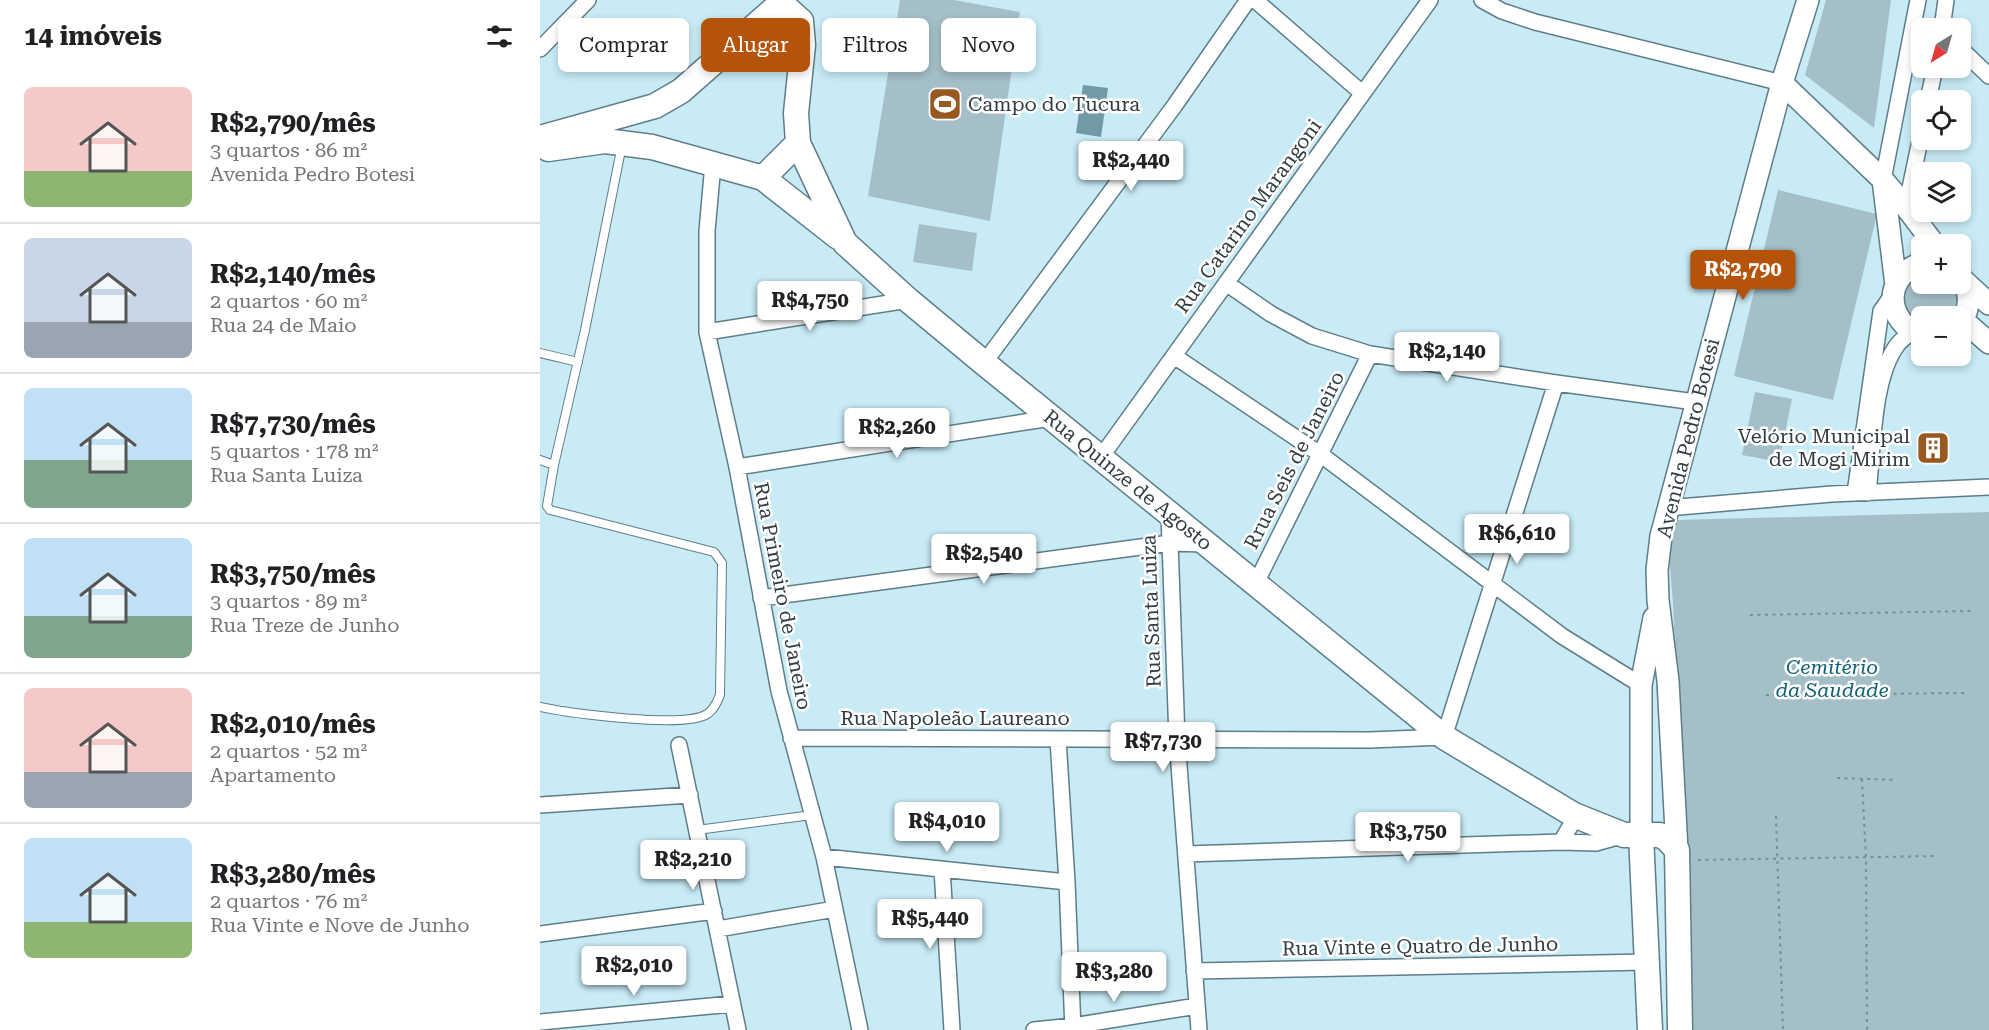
<!DOCTYPE html>
<html lang="pt">
<head>
<meta charset="utf-8">
<style>
	:root { --surface:#fff; --page:#f6f6f6; --text:#202124; --muted:#757577; --line:#e0e0e0; --accent:#b45309 }
	body { margin:0; font-family:"Roboto Serif",serif; background:var(--page); color:var(--text); height:100vh; display:flex; flex-direction:column; font-size:22px; white-space:nowrap }
	* { box-sizing:border-box; margin:0 }
	p { font-size:20px; color:var(--muted) }
	.icon { flex:none; width:33px; height:33px; fill:none; stroke:currentColor; stroke-width:2; stroke-linecap:round; stroke-linejoin:round }
	.map { position:relative; flex:1; overflow:hidden }
	.details { display:flex; flex-direction:column; background:var(--surface); width:540px }
	.details>* { flex:none }
	.guide { position:absolute; left:18px; top:18px; width:570px; height:54px; display:flex; gap:12px }
	.needle { width:39px; rotate:217deg }
	.tools { position:absolute; left:1371px; top:18px; display:grid; gap:12px }
	.tools a { display:grid; place-items:center; width:60px; height:60px; border-radius:9px; background:var(--surface); box-shadow:0 3px 9px #0003; font-size:30px }
	.price { position:absolute; translate:-50% -51px; padding:0 14px; border-radius:6px; background:#fff; color:#222; font-size:20px; line-height:39px; filter:drop-shadow(0 2px 3px #0008) }
	.price::after { content:''; position:absolute; left:50%; top:36px; width:18px; height:14px; margin-left:-9px; background:inherit; clip-path:polygon(0 0,100% 0,50% 100%) }
	.price.on { background:var(--accent); color:#fff }
	ul { padding:0; list-style:none }
	li { display:flex; align-items:center; gap:18px; height:150px; padding:0 24px }
	li+li { border-top:2px solid var(--line) }
	li span { display:grid; place-items:center; flex:none; width:168px; height:120px; border-radius:9px; color:#555 }
	li>.icon { margin-inline-start:auto }
	span .icon { width:72px; height:72px; fill:#fffc; stroke-width:1 }
	li b { font-size:26px }
	h2 { display:flex; justify-content:space-between; align-items:center; height:72px; padding:0 24px; font-size:26px }
	.tag { padding:0 21px; border-radius:9px; background:var(--surface); box-shadow:0 3px 9px #0003; font-size:21px; line-height:54px }
	.tag.on { background:var(--accent); color:#fff }
	main { display:flex; flex:1; min-height:0 }
	.map>svg:first-child { display:block }
	.green { fill:#a4bfc7 }
	.water { fill:#7199a6 }
	.lines { fill:none; stroke-linecap:round; stroke-linejoin:round }
	.service-casing { stroke:#5d7e88; stroke-width:10 }
	.minor-casing { stroke:#5d7e88; stroke-width:18 }
	.secondary-casing { stroke:#5d7e88; stroke-width:24 }
	.primary-casing { stroke:#5d7e88; stroke-width:27 }
	.path { stroke:#778f97; stroke-width:2; stroke-dasharray:3 4.5; stroke-linecap:butt }
	.service { stroke:#fff; stroke-width:8 }
	.minor { stroke:#fff; stroke-width:15 }
	.secondary { stroke:#fff; stroke-width:21 }
	.primary { stroke:#fff; stroke-width:24 }
	.labels { text-anchor:middle; stroke-width:5; stroke-linejoin:round; paint-order:stroke }
	.poi-label { font-size:20px; fill:#2f3d42; stroke:#fff; text-anchor:start }
	.street-label { font-size:20px; fill:#2f3d42; stroke:#fff }
	.park-label { font-size:20px; font-style:italic; fill:#106174; stroke:#fff }
</style>
</head>
<body>
<main>
<section class="details">
<h2>14 imóveis<svg class="icon" aria-label="filters" viewBox="0 0 24 24"><path d="M4 7h16M4 17h16"/><circle cx="9" cy="7" r="2"/><circle cx="15" cy="17" r="2"/></svg></h2>
<ul>
<li><span style="background:linear-gradient(#f6c9c9 70%,#8fb573 0)"><svg class="icon" aria-label="home" viewBox="0 0 24 24"><path d="M3 11l9-7 9 7M6 9v11h12V9"/></svg></span><div><b>R$2,790/mês</b><p>3 quartos · 86 m²</p><p>Avenida Pedro Botesi</p></div></li>
<li><span style="background:linear-gradient(#c9d6e8 70%,#9aa5b1 0)"><svg class="icon" aria-label="home" viewBox="0 0 24 24"><path d="M3 11l9-7 9 7M6 9v11h12V9"/></svg></span><div><b>R$2,140/mês</b><p>2 quartos · 60 m²</p><p>Rua 24 de Maio</p></div></li>
<li><span style="background:linear-gradient(#bfe0f5 60%,#7fa58c 0)"><svg class="icon" aria-label="home" viewBox="0 0 24 24"><path d="M3 11l9-7 9 7M6 9v11h12V9"/></svg></span><div><b>R$7,730/mês</b><p>5 quartos · 178 m²</p><p>Rua Santa Luiza</p></div></li>
<li><span style="background:linear-gradient(#bfe0f5 65%,#7fa58c 0)"><svg class="icon" aria-label="home" viewBox="0 0 24 24"><path d="M3 11l9-7 9 7M6 9v11h12V9"/></svg></span><div><b>R$3,750/mês</b><p>3 quartos · 89 m²</p><p>Rua Treze de Junho</p></div></li>
<li><span style="background:linear-gradient(#f6c9c9 70%,#9aa5b1 0)"><svg class="icon" aria-label="home" viewBox="0 0 24 24"><path d="M3 11l9-7 9 7M6 9v11h12V9"/></svg></span><div><b>R$2,010/mês</b><p>2 quartos · 52 m²</p><p>Apartamento</p></div></li>
<li><span style="background:linear-gradient(#bfe0f5 70%,#8fb573 0)"><svg class="icon" aria-label="home" viewBox="0 0 24 24"><path d="M3 11l9-7 9 7M6 9v11h12V9"/></svg></span><div><b>R$3,280/mês</b><p>2 quartos · 76 m²</p><p>Rua Vinte e Nove de Junho</p></div></li>
</ul>
</section>
<div class="map">
<svg width="1449" height="1030" viewBox="0 0 1449 1030">
	<rect width="100%" height="100%" fill="#c8ebf6"/>
	<path class="green" d="M360,0H414L480,12L450,221L328,196Z
		M1286,0H1351L1334,128L1265,75Z
		M1238,190L1337,214L1293,400L1194,376Z
		M379,224L437,233L432,271L373,262Z
		M1381,269L1382,284H1416L1420,300L1414,316H1382L1381,327L1368,320L1360,292Z
		M1215,392L1252,399L1239,462L1202,455Z
		M1449,512V1030H1151L1133,603L1128,542L1137,520Z"/>
	<path class="water" d="M543,85L568,88L561,137L536,133Z"/>
	<g class="lines">
		<g class="service-casing">
			<path id="service" d="M0,353L38,362
				M0,460L14,465
				M0,707C29,713 145,729 167,714C174,710 177,702 180,695L182,563L174,552L10,510L7,506L14,465L45,330L82,145
				M157,830L272,815"/>
		</g>
		<g class="minor-casing">
			<path id="minor" d="M715,0L822,93
				M942,0L962,11L995,22L1242,83
				M1402,28L1406,0
				M1420,48L1449,76
				M0,49L48,0
				M1388,100L1395,68
				M173,164L167,231V332L197,467L239,691L284,857L320,1030
				M1343,180L1378,0
				M1366,207L1382,131
				M686,283L731,314L772,336L830,354L1016,383L1155,402
				M167,332L368,300
				M634,356L780,454L1022,636L1101,685
				M444,363L635,105L708,0
				M561,457L890,0
				M197,467L511,418
				M1315,493L1341,311L1353,294
				M1328,493C1333,451 1332,377 1358,344C1361,340 1367,336 1371,332
				M1127,508L1292,494L1449,487
				M629,514L637,739L659,1030
				M715,585L830,354
				M221,598L630,543L666,544
				M251,738L830,740L904,737L1016,383
				M518,739L527,882L533,1030
				M139,745L198,1030
				M0,805L150,795
				M1021,842L1032,823L1034,815
				M646,854L1021,842L1056,843L1084,835
				M284,857L527,882
				M402,869L412,1030
				M178,929L295,909
				M0,934L174,911
				M654,971L1107,962
				M0,1022L192,1004
				M494,1030L533,1026L657,1006"/>
		</g>
		<g class="secondary-casing">
			<path id="secondary" d="M1242,83L1343,180L1366,207L1394,244
				M1343,180L1356,285
				M1382,263C1342,276 1345,322 1382,336
				M1420,277C1431,291 1431,308 1420,323
				M1423,280L1449,304
				M1423,320L1449,343
				M1101,835V685L1114,618
				M1137,850L1128,681L1118,600L1117,570L1121,536L1242,83L1268,0"/>
		</g>
		<g class="primary-casing">
			<path id="primary" d="M0,138L115,106L141,91L241,3L261,21L263,45L256,113L258,143L305,243L368,300L444,363L904,737L1034,815L1084,835H1120L1127,839L1137,850L1140,1030
				M8,149L65,141L112,147L223,178L298,237
				M223,178L258,143
				M1101,835L1110,1030"/>
		</g>
		<path class="path" d="M1210,615L1432,611
			M1226,695L1427,693
			M1297,778L1357,780
			M1322,779L1326,858L1327,1030
			M1236,816L1243,1030
			M1158,860L1396,856"/>
		<use href="#service" class="service"/>
		<use href="#minor" class="minor"/>
		<use href="#secondary" class="secondary"/>
		<use href="#primary" class="primary"/>
	</g>
	<defs>
		<g id="stadium-square" transform="scale(1.725)"><rect x="-9" y="-9" width="18" height="18" rx="4" fill="#985921" stroke="#fff"/><path d="M0-5a6.5 5 0 1 0 0 10a6.5 5 0 1 0 0-10ZM-3.5-1.8h7v3.6h-7Z" fill="#fff"/></g>
		<g id="building-square" transform="scale(1.725)"><rect x="-9" y="-9" width="18" height="18" rx="4" fill="#985921" stroke="#fff"/><path d="M-4-6H4V6H1V3H-1V6H-4ZM-2.5-4.3h1.7v1.8h-1.7ZM.8-4.3h1.7v1.8H.8ZM-2.5-1h1.7V.8h-1.7ZM.8-1h1.7V.8H.8Z" fill="#fff"/></g>
	</defs>
	<g fill-rule="evenodd">
		<use href="#stadium-square" x="405" y="104"/>
		<use href="#building-square" x="1393" y="448"/>
	</g>
	<g class="labels">
		<g class="poi-label">
			<text x="428" y="111">Campo do Tucura</text>
			<text x="1370" y="443" text-anchor="end">Velório Municipal<tspan x="1370" dy="23">de Mogi Mirim</tspan></text>
		</g>
		<g class="street-label">
			<text transform="translate(708 216) rotate(-54)" y="7">Rua Catarino Marangoni</text>
			<text transform="translate(1148 438) rotate(-76)" y="7">Avenida Pedro Botesi</text>
			<text transform="translate(754 460) rotate(-63)" y="7">Rrua Seis de Janeiro</text>
			<text transform="translate(588 480) rotate(39)" y="7">Rua Quinze de Agosto</text>
			<text transform="translate(243 596) rotate(79)" y="7">Rua Primeiro de Janeiro</text>
			<text transform="translate(611 611) rotate(-92)" y="7">Rua Santa Luiza</text>
			<text x="415" y="725">Rua Napoleão Laureano</text>
			<text transform="translate(880 946) rotate(-1)" y="7">Rua Vinte e Quatro de Junho</text>
		</g>
		<g class="park-label">
			<text x="1292" y="674">Cemitério<tspan x="1292" dy="23">da Saudade</tspan></text>
		</g>
	</g>
</svg>
<div class="tools">
<a><svg class="needle" viewBox="-14 -14 28 28"><path d="M0-13l5 13h-10z" fill="#e53935"/><path d="M0 13l5-13h-10z" fill="#757577"/></svg></a>
<a><svg class="icon" aria-label="locate" viewBox="0 0 24 24"><circle cx="12" cy="12" r="6"/><path d="M12 2v4M12 18v4M2 12h4M18 12h4"/></svg></a>
<a><svg class="icon" aria-label="layers" viewBox="0 0 24 24"><path d="M12 4l9 5-9 5-9-5zM3 14l9 5 9-5"/></svg></a>
<a>+</a>
<a>−</a>
</div>
<b class="price" style="left:591px;top:192px">R$2,440</b>
<b class="price on" style="left:1203px;top:301px">R$2,790</b>
<b class="price" style="left:270px;top:332px">R$4,750</b>
<b class="price" style="left:907px;top:383px">R$2,140</b>
<b class="price" style="left:357px;top:459px">R$2,260</b>
<b class="price" style="left:977px;top:565px">R$6,610</b>
<b class="price" style="left:444px;top:585px">R$2,540</b>
<b class="price" style="left:623px;top:773px">R$7,730</b>
<b class="price" style="left:407px;top:853px">R$4,010</b>
<b class="price" style="left:868px;top:863px">R$3,750</b>
<b class="price" style="left:153px;top:891px">R$2,210</b>
<b class="price" style="left:390px;top:950px">R$5,440</b>
<b class="price" style="left:94px;top:997px">R$2,010</b>
<b class="price" style="left:574px;top:1003px">R$3,280</b>
<div class="guide">
<a class="tag">Comprar</a>
<a class="tag on">Alugar</a>
<a class="tag">Filtros</a>
<a class="tag">Novo</a>
</div>
</div>
</main>
</body>
</html>
